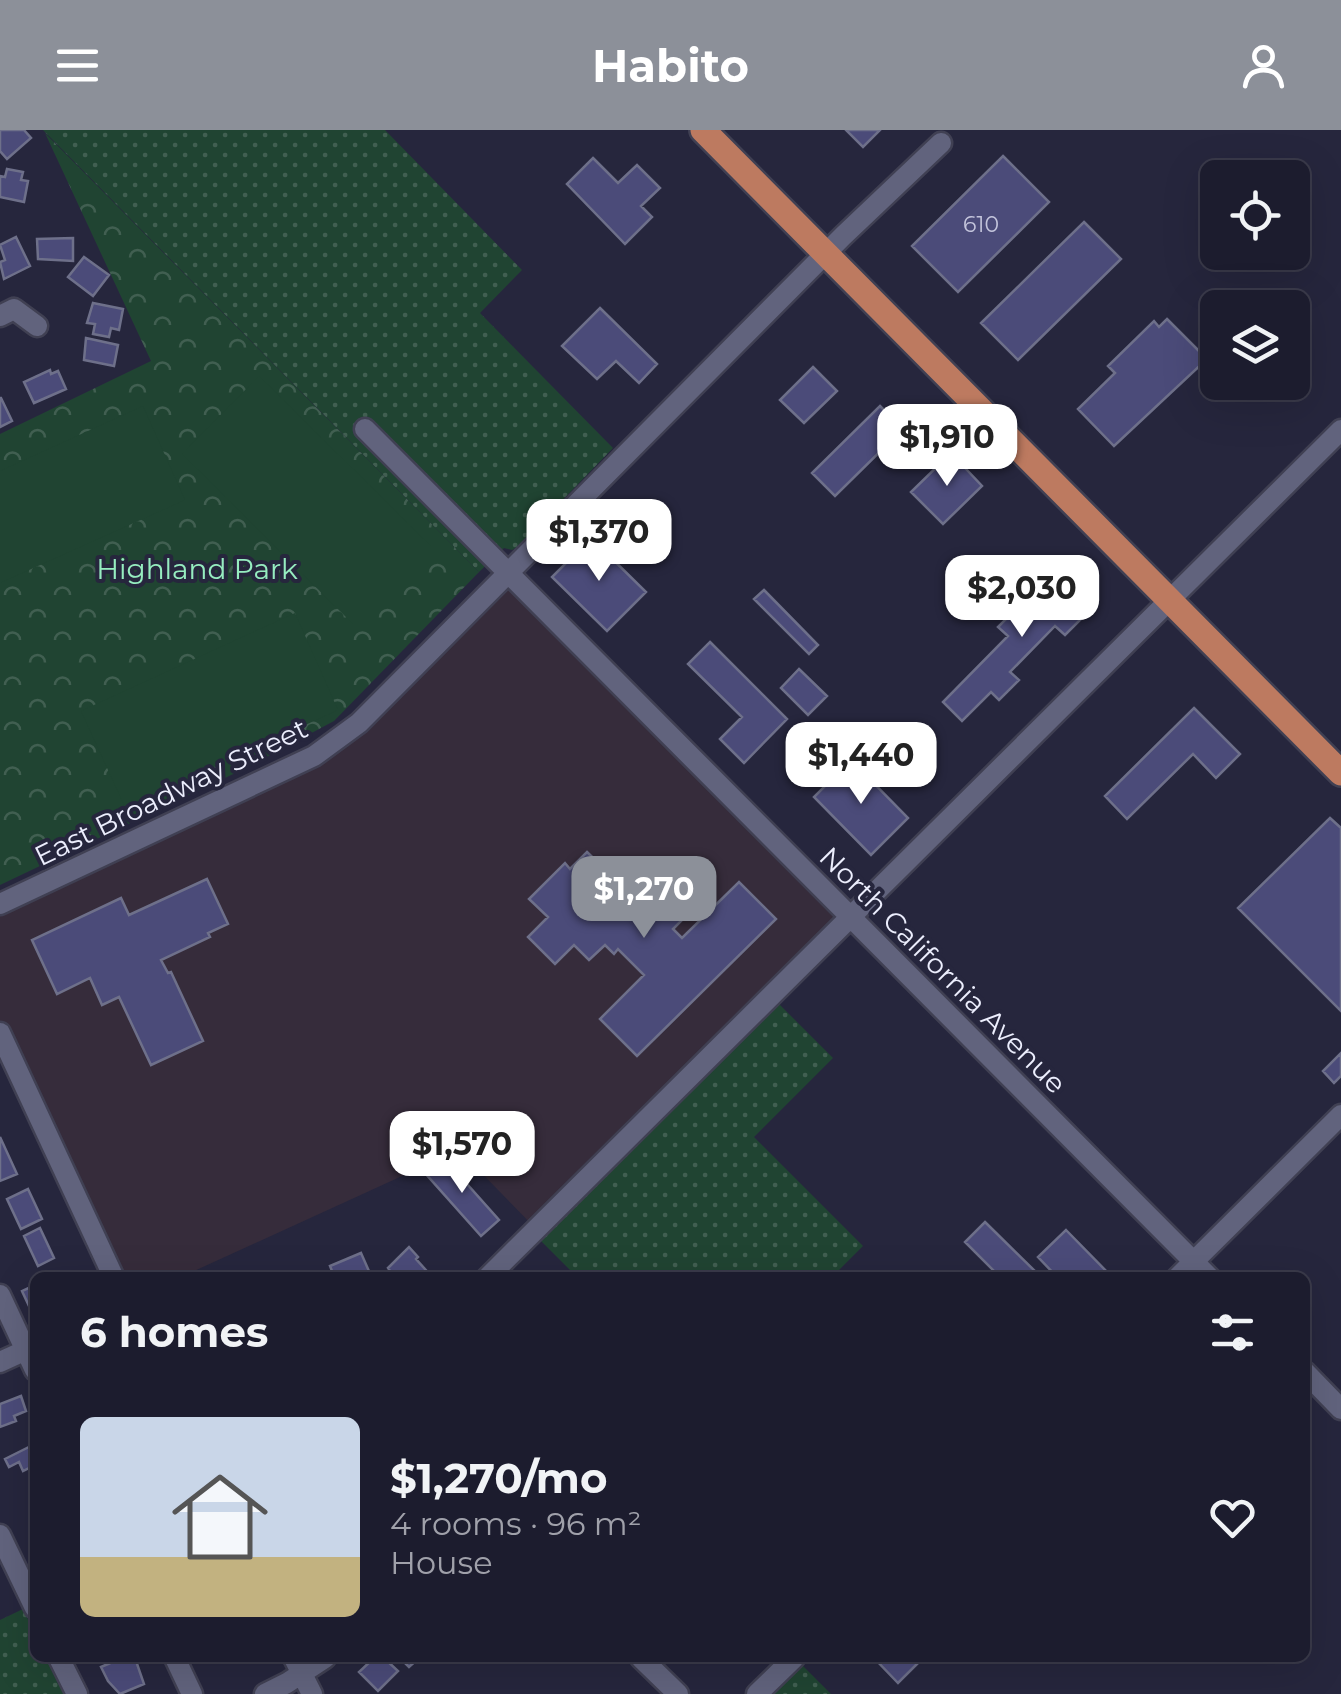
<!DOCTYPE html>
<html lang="en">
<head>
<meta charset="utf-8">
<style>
	:root { --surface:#1c1c2e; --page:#252536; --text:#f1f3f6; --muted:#a0a1aa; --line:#3a3a4a; --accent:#8c9099 }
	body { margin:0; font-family:Montserrat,sans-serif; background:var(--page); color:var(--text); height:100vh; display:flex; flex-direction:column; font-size:38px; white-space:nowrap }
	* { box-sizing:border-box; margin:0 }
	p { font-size:32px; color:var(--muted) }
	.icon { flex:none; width:55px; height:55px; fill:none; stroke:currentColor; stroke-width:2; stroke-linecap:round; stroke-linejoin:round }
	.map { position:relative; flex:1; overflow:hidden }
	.sheet { position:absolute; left:30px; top:1142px; width:1280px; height:390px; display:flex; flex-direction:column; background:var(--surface); border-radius:15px; box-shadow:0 10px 40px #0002,0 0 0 2px var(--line) }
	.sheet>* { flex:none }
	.tools { position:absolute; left:1200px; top:30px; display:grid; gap:20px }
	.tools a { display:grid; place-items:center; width:110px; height:110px; border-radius:15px; background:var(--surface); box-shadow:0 10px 40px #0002,0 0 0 2px var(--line); font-size:50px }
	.price { position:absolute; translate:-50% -85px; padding:0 22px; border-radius:20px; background:#fff; color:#222; font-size:32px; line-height:65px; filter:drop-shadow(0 2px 5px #0008) }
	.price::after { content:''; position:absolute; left:50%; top:60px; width:30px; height:22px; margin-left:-15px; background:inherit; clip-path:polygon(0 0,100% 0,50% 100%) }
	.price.active { background:var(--accent); color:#fff }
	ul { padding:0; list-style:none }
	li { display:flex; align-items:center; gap:30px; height:250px; padding:0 50px }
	li span { display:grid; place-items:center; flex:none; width:280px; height:200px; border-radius:15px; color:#555 }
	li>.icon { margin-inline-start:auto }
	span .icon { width:120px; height:120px; fill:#fffc; stroke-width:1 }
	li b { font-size:42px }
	h2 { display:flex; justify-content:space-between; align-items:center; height:120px; padding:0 50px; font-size:42px }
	header { display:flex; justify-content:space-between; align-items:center; height:130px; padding:0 50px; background:var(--accent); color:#fff; font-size:45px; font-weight:700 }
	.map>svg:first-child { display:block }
	.commercial { fill:#362c3b }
	.grass { fill:url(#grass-dots) }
	.forest { fill:url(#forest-crowns) }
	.pitch { fill:#204432 }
	.building { fill:#4b4b79; stroke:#6e708a; stroke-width:2.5 }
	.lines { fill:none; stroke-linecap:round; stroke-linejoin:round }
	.minor-casing { stroke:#404053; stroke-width:25 }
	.major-casing { stroke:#404053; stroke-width:30 }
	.minor { stroke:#61637d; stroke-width:20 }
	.major { stroke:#bd7a60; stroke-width:25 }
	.labels { text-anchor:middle; stroke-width:8; stroke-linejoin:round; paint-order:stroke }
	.number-label { font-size:22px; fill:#c4c5dc }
	.park-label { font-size:28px; fill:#96edc0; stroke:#26263d }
	.street-label { font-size:28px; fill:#eceefd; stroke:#26263d }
</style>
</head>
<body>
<header><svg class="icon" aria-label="menu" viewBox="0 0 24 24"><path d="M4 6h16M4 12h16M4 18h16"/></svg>Habito<svg class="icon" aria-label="person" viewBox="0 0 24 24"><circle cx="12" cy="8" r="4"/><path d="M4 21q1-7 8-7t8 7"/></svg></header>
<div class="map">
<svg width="1341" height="1564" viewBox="0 0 1341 1564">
	<defs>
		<pattern id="grass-dots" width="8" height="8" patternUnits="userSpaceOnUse" patternTransform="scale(2.5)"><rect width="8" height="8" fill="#204432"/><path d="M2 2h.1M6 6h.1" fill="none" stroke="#415f51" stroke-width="1.8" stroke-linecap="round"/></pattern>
		<pattern id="forest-crowns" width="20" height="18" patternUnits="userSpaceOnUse" patternTransform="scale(2.5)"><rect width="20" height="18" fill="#204432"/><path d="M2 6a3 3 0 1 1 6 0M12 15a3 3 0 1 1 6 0" fill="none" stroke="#415f51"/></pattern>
	</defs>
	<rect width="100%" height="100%" fill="#26263d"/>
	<path class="commercial" d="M509,443L851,786L536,1099L459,1020L181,1147L114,1148L0,903V774L314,626Z"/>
	<path class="grass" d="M43,0H385L522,140L480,183L613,318L517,417L512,420L504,418L479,442Z
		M777,872L833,928L754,1007L863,1116L832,1147H577L540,1110Z
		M23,1479L35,1504V1528H46L64,1564H0V1490Z
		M801,1534L831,1564H772Z"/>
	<path class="forest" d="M45,3L479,442L334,591L248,637L0,755V304L151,231Z"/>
	<path class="pitch" d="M259,246L431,416L353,494L182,324Z
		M143,276L185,370L0,453V341Z
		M295,483L338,580L125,677L81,581Z"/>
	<path class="building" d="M0,0H24L31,8L7,29L0,21Z
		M846,0H880L863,17Z
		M1003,26L1049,72L958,162L912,116Z
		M593,28L618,53L637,35L660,58L641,76L652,87L625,114L567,54Z
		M7,39L23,42L21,50L28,51L24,72L0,67V46L5,47Z
		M1084,92L1121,129L1018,230L981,193Z
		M16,107L30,136L4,149L0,132L5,130L0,115Z
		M73,108V131L38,129L37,109Z
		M84,127L109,145L93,166L68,147Z
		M93,173L123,179L119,200L111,198L109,207L93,204L95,194L87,193Z
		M600,178L657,234L639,253L616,231L597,249L562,216Z
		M1167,189L1207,229L1114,316L1078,279L1115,243L1108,236L1154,191L1159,197Z
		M86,208L118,215L114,236L84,230Z
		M813,237L837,261L804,293L780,270Z
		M50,240L51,244L58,241L66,259L34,273L24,252Z
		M1,268L12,291L0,297V268Z
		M880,276L903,299L835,366L812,343Z
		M951,323L982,356L943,394L911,362Z
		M591,408L646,462L607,501L552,447Z
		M1057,438L1095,475L1065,505L1055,496L1010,542L1019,550L999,570L991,562L962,591L943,572L1008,506L998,497Z
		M764,460L818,515L809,524L754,469Z
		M710,512L787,589L744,633L720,609L742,587L688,534Z
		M799,539L827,566L808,585L781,558Z
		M1194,578L1240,624L1216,648L1193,624L1127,689L1105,666Z
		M851,630L908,688L871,725L814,667Z
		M1330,688L1341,698V881L1238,778Z
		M587,722L623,757L638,742L684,788L673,799L682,808L739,752L776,789L637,926L600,889L644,845L618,819L614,824L605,815L589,830L574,815L555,834L528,807L548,787L529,769L565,733L570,739Z
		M207,749L228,794L208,803L210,807L161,830L168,843L171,842L203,911L151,935L119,867L102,875L90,848L57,864L32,810L121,768L129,785Z
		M1341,923V946L1334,953L1323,941Z
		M0,1007L17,1044L0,1051Z
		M443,1027L499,1090L481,1106L425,1043Z
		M28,1059L42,1089L21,1099L7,1069Z
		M985,1092L1042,1148H1001L965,1112Z
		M40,1098L54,1128L38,1136L24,1106Z
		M1066,1100L1113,1148H1058L1038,1127Z
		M409,1117L418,1127L416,1129L433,1148H395L388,1138Z
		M361,1123L372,1148H318L332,1141L330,1136Z
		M35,1155V1173L29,1176L22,1161Z
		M21,1266L26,1281L14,1286L16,1291L0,1297V1274Z
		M35,1314V1335L23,1341L19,1332L9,1337L5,1329Z
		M122,1528H135L144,1554L120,1564L108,1551L101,1537Z
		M374,1528H384L398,1541L378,1561L359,1542Z
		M400,1528H419L409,1537Z
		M876,1528H914L919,1532L898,1553L875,1529Z"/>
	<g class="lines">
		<g class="minor-casing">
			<path id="minor" d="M0,186L14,179L37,196
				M365,299L1210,1148
				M0,774L314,626L359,593L843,106L941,13
				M0,903L114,1148
				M487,1148L1341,300
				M1177,1148L1341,985
				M0,1165L35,1240
				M0,1232L35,1216
				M1305,1242L1341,1279
				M0,1405L35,1478
				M59,1528L77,1564
				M175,1528L192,1564
				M294,1528L312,1564
				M641,1528L678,1564
				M265,1564L287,1553L325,1528
				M757,1564L794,1528"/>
		</g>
		<g class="major-casing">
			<path id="major" d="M703,0L1341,643"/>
		</g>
		<use href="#minor" class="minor"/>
		<use href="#major" class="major"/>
	</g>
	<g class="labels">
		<g class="number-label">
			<text x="981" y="102">610</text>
		</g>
		<g class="park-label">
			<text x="197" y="449">Highland Park</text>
		</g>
		<g class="street-label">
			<text transform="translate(171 662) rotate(-26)" y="10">East Broadway Street</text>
			<text transform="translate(943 840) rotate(45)" y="10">North California Avenue</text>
		</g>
	</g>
</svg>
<div class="tools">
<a><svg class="icon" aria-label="locate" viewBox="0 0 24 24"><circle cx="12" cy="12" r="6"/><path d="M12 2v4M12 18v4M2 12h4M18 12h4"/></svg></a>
<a><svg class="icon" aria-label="layers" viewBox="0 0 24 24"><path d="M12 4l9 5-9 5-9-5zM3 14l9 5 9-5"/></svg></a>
</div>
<b class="price" style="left:947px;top:359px">$1,910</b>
<b class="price" style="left:599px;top:454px">$1,370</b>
<b class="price" style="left:1022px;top:510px">$2,030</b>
<b class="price" style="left:861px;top:677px">$1,440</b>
<b class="price active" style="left:644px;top:811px">$1,270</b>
<b class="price" style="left:462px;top:1066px">$1,570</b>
<section class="sheet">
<h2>6 homes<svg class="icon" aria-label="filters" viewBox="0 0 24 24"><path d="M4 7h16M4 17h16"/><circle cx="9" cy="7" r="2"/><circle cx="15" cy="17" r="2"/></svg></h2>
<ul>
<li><span style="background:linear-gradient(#c9d6e8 70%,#c2b280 0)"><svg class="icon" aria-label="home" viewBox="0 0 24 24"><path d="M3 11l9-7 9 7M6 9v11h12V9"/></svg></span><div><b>$1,270/mo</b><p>4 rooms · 96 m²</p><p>House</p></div><svg class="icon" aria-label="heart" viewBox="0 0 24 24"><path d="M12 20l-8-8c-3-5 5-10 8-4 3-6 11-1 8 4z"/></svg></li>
</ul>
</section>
</div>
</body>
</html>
